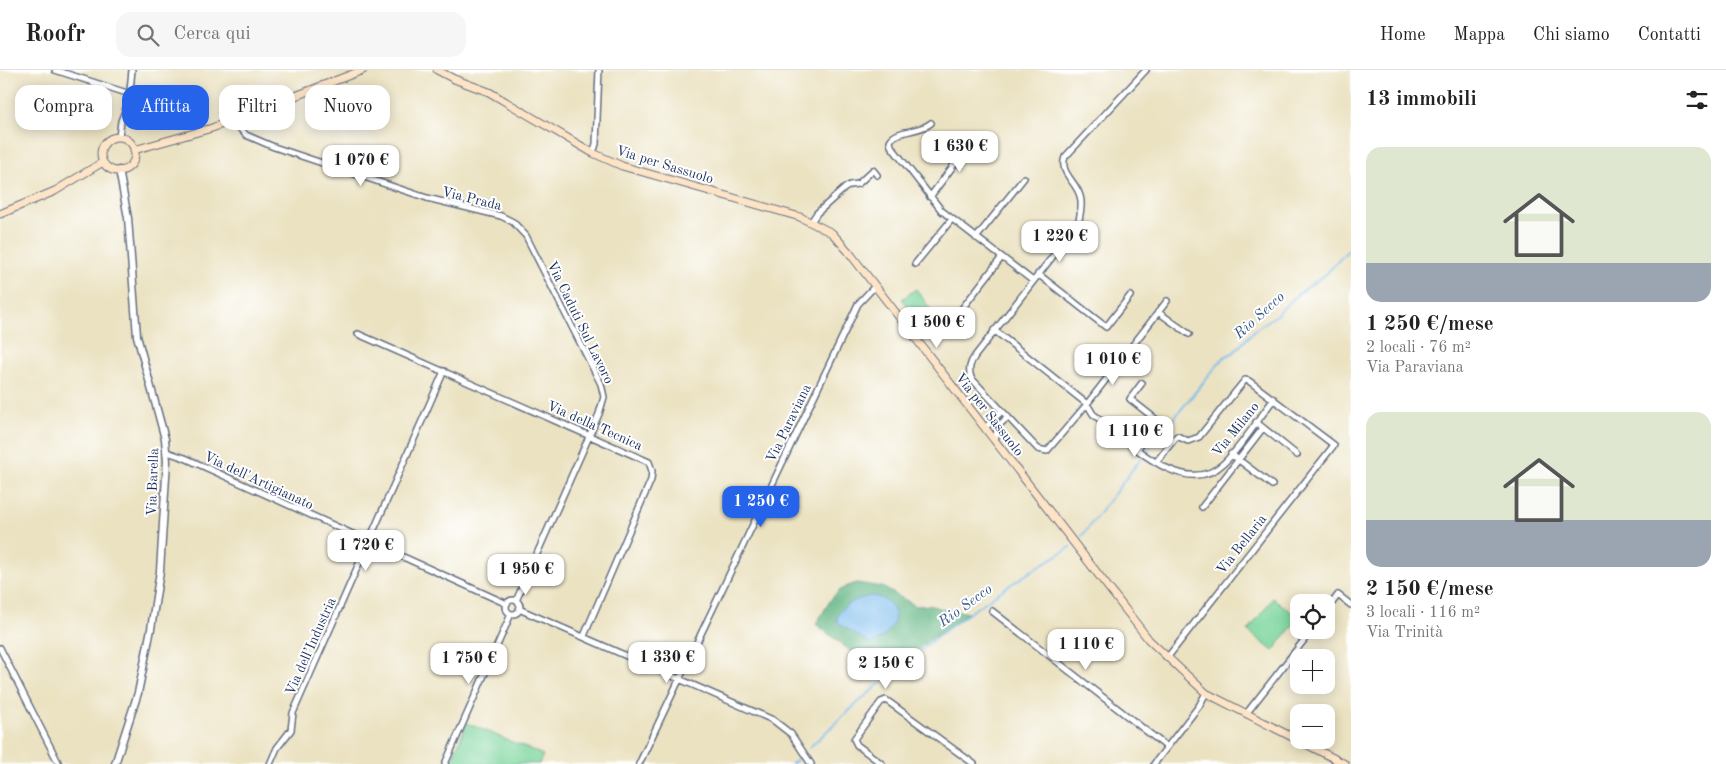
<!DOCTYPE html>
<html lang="it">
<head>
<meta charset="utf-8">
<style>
	:root { --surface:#fff; --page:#f6f6f6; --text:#222; --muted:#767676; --line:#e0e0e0; --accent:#2563eb }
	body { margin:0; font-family:"Old Standard TT",serif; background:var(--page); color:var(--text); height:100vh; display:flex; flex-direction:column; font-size:19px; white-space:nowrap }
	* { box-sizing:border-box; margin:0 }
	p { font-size:16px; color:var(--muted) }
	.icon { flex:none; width:28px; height:28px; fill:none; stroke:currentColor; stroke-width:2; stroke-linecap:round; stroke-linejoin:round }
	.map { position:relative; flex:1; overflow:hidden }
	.details { display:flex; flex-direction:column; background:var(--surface); width:375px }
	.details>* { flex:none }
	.top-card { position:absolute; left:15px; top:15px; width:475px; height:45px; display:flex; gap:10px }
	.controls { position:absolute; left:1290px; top:524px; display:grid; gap:10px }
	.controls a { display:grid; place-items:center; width:45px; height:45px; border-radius:10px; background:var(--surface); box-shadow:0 2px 12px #0003; font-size:25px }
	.price { position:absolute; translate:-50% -42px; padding:0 11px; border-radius:10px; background:#fff; color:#222; font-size:16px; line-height:32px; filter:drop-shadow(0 1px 2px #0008) }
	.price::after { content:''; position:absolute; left:50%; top:30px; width:15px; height:11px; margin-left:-8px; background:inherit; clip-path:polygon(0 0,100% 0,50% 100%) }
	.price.on { background:var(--accent); color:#fff }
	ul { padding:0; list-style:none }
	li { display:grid; align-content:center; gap:10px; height:265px; padding:0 15px }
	li span { display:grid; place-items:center; height:155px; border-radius:15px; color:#555 }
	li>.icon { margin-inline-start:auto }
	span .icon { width:90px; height:90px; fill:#fffc; stroke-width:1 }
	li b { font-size:21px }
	h2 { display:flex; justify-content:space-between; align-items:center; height:60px; padding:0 15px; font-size:21px }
	.tag { padding:0 18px; border-radius:15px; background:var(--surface); box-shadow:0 2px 12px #0003; font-size:18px; line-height:45px }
	.tag.on { background:var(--accent); color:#fff }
	header { display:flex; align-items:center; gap:30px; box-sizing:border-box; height:70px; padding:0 25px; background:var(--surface); border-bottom:1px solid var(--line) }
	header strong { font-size:24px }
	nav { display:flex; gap:28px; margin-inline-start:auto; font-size:18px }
	.search { width:350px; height:45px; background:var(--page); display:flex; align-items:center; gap:12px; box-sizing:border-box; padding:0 18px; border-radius:15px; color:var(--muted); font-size:19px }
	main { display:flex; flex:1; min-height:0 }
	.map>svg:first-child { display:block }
	.green { fill:#7ad49b; stroke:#4a827c }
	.forest { fill:#63b683; stroke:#3f7270 }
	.water { fill:#76baec; stroke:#4874a5 }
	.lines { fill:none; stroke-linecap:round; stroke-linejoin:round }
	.stream { stroke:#76baec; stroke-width:2 }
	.minor-casing { stroke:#646e81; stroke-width:8 }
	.tertiary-casing { stroke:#646e81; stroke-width:9 }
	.secondary-casing { stroke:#646e81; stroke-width:9 }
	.minor { stroke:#fff; stroke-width:5 }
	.tertiary { stroke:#fff; stroke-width:6 }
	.secondary { stroke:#fee4c6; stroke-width:7 }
	.labels { text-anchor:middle; stroke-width:4; stroke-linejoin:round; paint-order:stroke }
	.street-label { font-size:14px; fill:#1b2f5e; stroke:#fff }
	.water-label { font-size:15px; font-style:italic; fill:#365989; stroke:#fff }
</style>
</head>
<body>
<header>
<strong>Roofr</strong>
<div class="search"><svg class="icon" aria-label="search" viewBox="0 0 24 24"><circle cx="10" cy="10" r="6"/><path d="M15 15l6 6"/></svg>Cerca qui</div>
<nav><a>Home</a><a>Mappa</a><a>Chi siamo</a><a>Contatti</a></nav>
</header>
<main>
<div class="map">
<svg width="1351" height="694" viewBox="0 0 1351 694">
	<rect width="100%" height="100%" fill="#fff"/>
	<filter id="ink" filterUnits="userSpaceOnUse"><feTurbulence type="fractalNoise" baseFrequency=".02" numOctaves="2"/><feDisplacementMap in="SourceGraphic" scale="10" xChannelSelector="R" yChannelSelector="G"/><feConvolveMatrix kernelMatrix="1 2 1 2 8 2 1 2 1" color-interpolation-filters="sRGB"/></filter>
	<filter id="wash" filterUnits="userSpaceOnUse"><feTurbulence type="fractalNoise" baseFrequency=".0096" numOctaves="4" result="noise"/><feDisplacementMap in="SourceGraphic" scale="20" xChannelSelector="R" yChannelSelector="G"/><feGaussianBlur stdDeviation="1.12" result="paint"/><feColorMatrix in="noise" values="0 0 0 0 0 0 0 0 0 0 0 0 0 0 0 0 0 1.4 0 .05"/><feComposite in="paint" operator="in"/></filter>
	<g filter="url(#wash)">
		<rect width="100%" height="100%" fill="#ebe2c1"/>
		<path class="green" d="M916,219L937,248L923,259L902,229Z
			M1273,528L1299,548L1273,581L1248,561Z
			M467,653L543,685L539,694H450Z"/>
		<path class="forest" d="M857,513L882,517L916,536L929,535L945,540H956L968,543L881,605L816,554C830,533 831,520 857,513Z"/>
		<path class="water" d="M873,526C908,533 896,564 871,574L838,553L837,548C840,534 861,527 873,526Z"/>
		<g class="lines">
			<path class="stream" d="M1148,380L1224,287L1233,283L1257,258L1274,247L1298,224L1326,204L1351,177
				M1082,466L1142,387
				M809,678C888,602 976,532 1071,477
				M792,694L802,685"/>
		</g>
	</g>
	<g filter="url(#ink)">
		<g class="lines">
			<g class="minor-casing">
				<path id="minor" d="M55,0L130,24
					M1146,0L1065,87C1059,103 1076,111 1080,126C1083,134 1080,146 1078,154L975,286C970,293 968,299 971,308L1038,379L1047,381L1087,334L1167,231
					M232,50L246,65L274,77L427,128L501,146L513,152L526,166L601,314L604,327L599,344L516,531
					M931,53C920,63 896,59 890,71L891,76L942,141L1033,211
					M119,67L121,51L129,31L132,0
					M593,83L596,74L599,0
					M930,127L974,68
					M811,152L817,143L845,118L850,115L858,114L873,100L877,105
					M976,168L1024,108
					M915,194L952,149
					M1038,204L1106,257L1130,226
					M1158,242L1189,264
					M947,258L1002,187
					M994,260L1087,334L1093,344C1125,368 1184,432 1224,393C1243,375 1258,349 1274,329
					M358,264L649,392L652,401L651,410L584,566
					M1256,352L1297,385
					M985,358L1002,341
					M995,371L998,356L1008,347
					M1138,378L1158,351L1130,329L1142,313
					M167,382L185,388L507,534
					M1231,384L1272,415
					M1156,392L1177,366L1188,371L1199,367L1245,310L1249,311L1334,375L1167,588
					M1202,437L1263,358
					M506 537a7 7 0 1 1 14 0a7 7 0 1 1-14 0Z
					M519,539L773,650L791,664L811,694
					M992,541L1167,677
					M1326,541L1338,525L1351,535
					M0,578L59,694
					M1246,644L1312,560
					M270,694L277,678L291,660L293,643L444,301
					M445,694L511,544
					M639,694L858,234L875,216
					M882,694L857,675L854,669L881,632L886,630L974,694
					M1154,694L1199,636L1206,623"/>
			</g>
			<g class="tertiary-casing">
				<path id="tertiary" d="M115,694L138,623L151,559L160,501L167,391L165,369L137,266L128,148L119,100"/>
			</g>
			<g class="secondary-casing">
				<path id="secondary" d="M437,0L454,9L489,22L593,83L622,96L800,147L832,163L848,181L1149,570L1206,623L1345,694
					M101 84a17 17 0 1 1 34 0a17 17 0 1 1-34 0Z
					M134,80L212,58L363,0
					M0,144L55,121L103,92"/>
			</g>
			<use href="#minor" class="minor"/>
			<use href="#tertiary" class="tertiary"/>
			<use href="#secondary" class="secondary"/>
		</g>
	</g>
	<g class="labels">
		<g class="street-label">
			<text transform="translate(665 94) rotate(17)" y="5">Via per Sassuolo</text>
			<text transform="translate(472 128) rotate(14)" y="5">Via Prada</text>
			<text transform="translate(581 252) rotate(64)" y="5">Via Caduti Sul Lavoro</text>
			<text transform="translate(990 344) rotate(52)" y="5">Via per Sassuolo</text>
			<text transform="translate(788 353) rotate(-64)" y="5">Via Paraviana</text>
			<text transform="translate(595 355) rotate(24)" y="5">Via della Tecnica</text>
			<text transform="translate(1235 359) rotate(-51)" y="5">Via Milano</text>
			<text transform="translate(259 410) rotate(25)" y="5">Via dell'Artigianato</text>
			<text transform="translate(152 412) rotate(-88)" y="5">Via Barella</text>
			<text transform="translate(1241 474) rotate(-52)" y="5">Via Bellaria</text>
			<text transform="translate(310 576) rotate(-66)" y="5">Via dell’Industria</text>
		</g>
		<g class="water-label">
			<text transform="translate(1259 245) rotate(-42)" y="5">Rio Secco</text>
			<text transform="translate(965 535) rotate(-36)" y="5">Rio Secco</text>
		</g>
	</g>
</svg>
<div class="controls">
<a><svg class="icon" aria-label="locate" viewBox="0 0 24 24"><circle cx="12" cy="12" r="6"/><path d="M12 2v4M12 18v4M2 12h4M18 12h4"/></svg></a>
<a>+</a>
<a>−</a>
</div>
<b class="price" style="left:960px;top:103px">1 630 €</b>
<b class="price" style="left:361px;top:117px">1 070 €</b>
<b class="price" style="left:1060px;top:193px">1 220 €</b>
<b class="price" style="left:937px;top:279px">1 500 €</b>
<b class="price" style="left:1113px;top:316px">1 010 €</b>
<b class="price" style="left:1135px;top:388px">1 110 €</b>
<b class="price on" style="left:761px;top:458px">1 250 €</b>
<b class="price" style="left:366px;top:502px">1 720 €</b>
<b class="price" style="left:526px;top:526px">1 950 €</b>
<b class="price" style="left:1086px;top:601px">1 110 €</b>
<b class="price" style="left:667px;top:614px">1 330 €</b>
<b class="price" style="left:469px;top:615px">1 750 €</b>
<b class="price" style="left:886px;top:620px">2 150 €</b>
<div class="top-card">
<a class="tag">Compra</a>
<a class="tag on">Affitta</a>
<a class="tag">Filtri</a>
<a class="tag">Nuovo</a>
</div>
</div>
<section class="details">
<h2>13 immobili<svg class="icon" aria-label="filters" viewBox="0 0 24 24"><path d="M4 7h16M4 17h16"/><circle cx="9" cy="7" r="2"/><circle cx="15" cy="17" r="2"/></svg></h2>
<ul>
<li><span style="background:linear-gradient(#dfe7d0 75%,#9aa5b1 0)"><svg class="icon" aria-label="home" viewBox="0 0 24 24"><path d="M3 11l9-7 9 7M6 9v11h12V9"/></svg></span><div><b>1 250 €/mese</b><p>2 locali · 76 m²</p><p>Via Paraviana</p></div></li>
<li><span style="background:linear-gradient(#dfe7d0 70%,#9aa5b1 0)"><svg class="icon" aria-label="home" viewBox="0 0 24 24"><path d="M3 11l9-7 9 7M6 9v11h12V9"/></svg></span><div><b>2 150 €/mese</b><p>3 locali · 116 m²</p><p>Via Trinità</p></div></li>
</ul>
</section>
</main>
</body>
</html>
